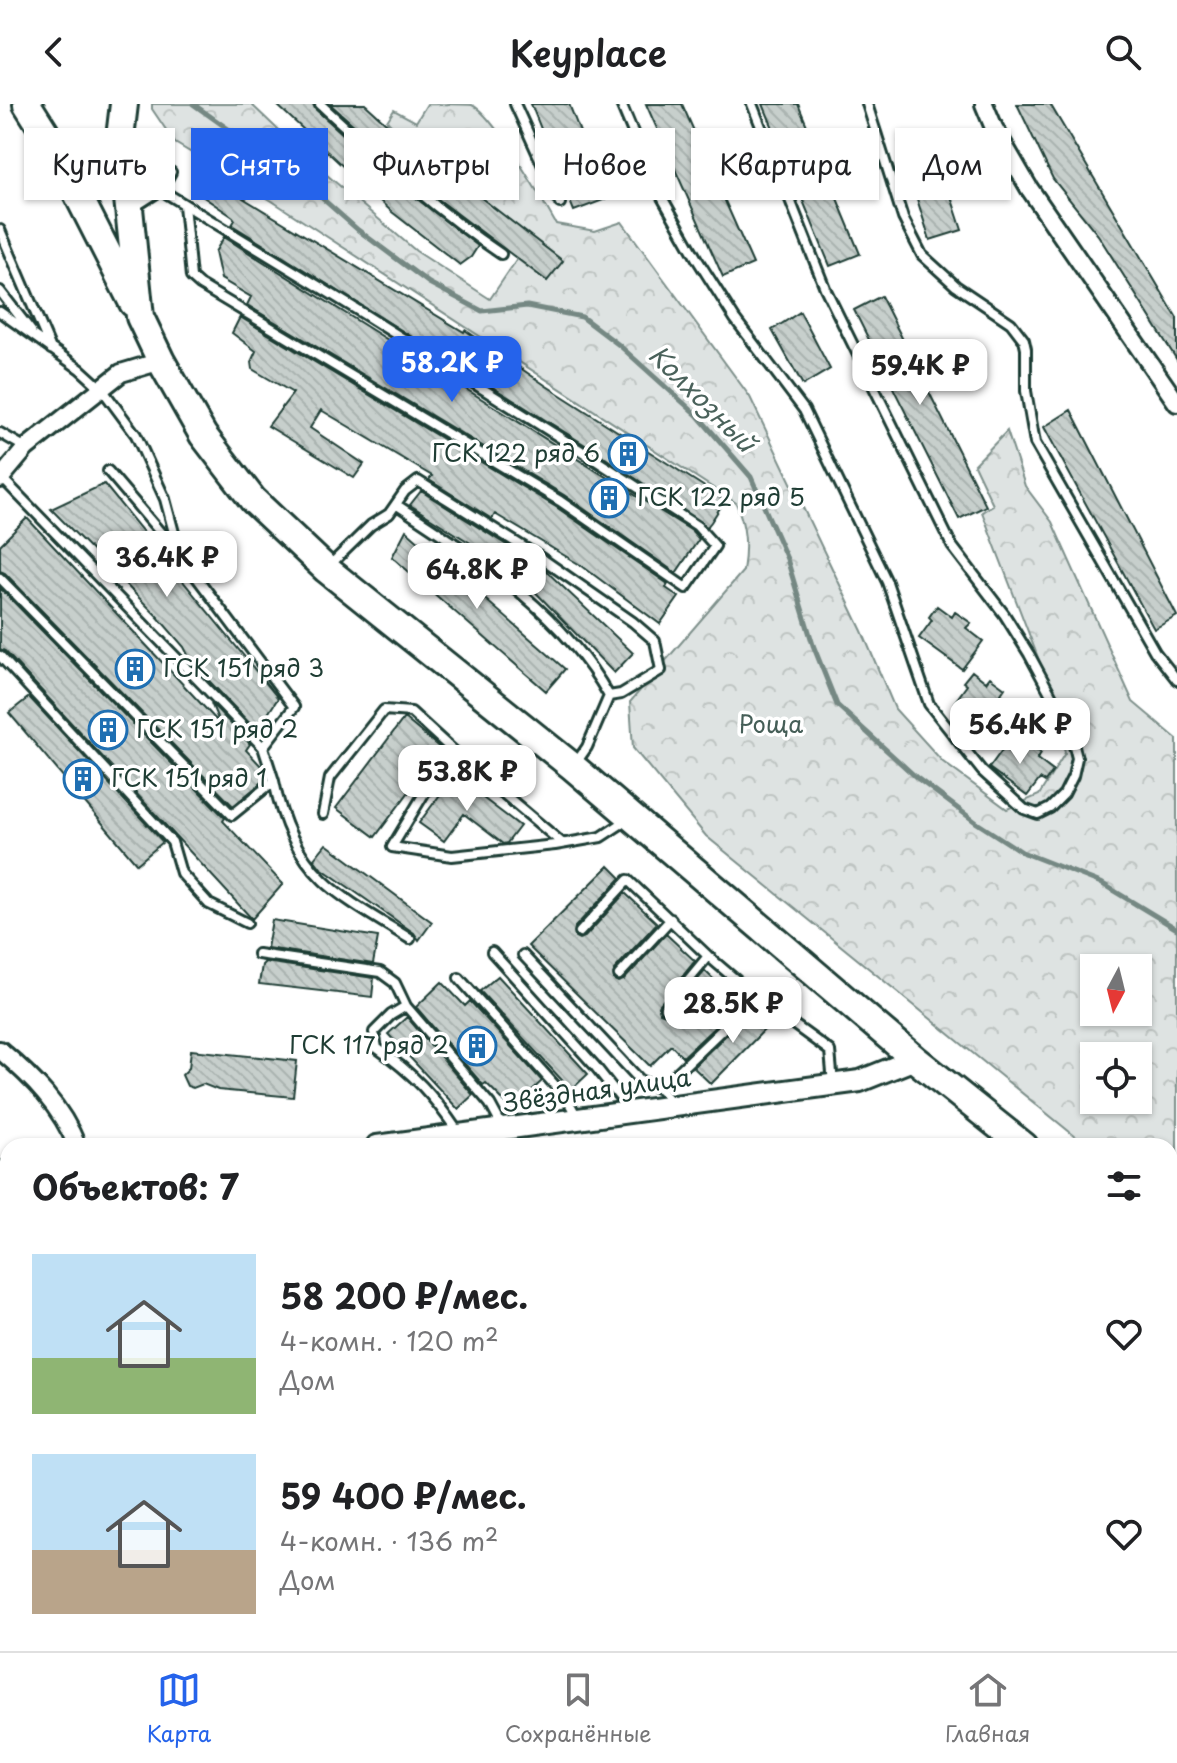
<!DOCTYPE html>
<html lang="ru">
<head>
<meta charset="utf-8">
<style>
	:root { --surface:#fff; --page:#f2f2f2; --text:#202124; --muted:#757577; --line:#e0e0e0; --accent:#2563eb }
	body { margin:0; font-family:"Playpen Sans",sans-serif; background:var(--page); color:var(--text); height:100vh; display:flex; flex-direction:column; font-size:30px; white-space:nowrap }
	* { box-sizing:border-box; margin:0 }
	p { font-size:26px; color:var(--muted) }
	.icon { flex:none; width:44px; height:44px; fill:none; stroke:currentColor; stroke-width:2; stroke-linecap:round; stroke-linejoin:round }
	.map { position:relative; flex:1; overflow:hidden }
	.details { position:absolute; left:0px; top:1034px; width:1178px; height:514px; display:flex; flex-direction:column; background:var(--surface); border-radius:24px 24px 0 0; box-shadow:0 2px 6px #0004 }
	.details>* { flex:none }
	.hud { position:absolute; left:24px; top:24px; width:1130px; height:72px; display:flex; gap:16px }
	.needle { width:52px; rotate:187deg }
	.tools { position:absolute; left:1080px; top:850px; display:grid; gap:16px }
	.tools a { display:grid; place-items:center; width:72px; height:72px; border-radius:0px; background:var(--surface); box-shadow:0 2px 6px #0004; font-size:40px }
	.price { position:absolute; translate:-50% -68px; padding:0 18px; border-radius:16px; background:#fff; color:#222; font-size:26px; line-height:52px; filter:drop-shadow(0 2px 4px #0008) }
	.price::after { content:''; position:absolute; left:50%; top:48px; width:24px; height:18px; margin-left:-12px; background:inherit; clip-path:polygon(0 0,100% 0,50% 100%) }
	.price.on { background:var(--accent); color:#fff }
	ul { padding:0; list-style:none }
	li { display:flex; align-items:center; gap:24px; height:200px; padding:0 32px }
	li span { display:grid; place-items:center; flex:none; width:224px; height:160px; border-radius:0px; color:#555 }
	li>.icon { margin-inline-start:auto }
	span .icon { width:96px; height:96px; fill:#fffc; stroke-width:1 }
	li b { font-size:34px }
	h2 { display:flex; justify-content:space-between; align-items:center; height:96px; padding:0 32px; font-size:34px }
	.tag { padding:0 28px; border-radius:0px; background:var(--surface); box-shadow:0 2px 6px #0004; font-size:28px; line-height:72px }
	.tag.on { background:var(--accent); color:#fff }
	header { display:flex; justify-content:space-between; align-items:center; height:104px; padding:0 32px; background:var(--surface); font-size:36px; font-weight:600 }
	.dock { display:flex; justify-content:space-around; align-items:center; height:112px; border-top:2px solid var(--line); background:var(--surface); font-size:22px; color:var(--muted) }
	.dock a { display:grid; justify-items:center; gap:4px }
	.dock .on { color:var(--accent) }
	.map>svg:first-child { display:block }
	.forest { fill:url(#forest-crowns); stroke:#7e908b; stroke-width:2; fill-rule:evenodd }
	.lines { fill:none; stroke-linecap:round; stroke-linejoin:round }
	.stream { stroke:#758883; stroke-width:5 }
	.building { fill:url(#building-back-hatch); stroke:#1f3d34; stroke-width:2 }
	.service-casing { stroke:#1f3d34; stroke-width:14 }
	.minor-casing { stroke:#1f3d34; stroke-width:22 }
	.tertiary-casing { stroke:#1f3d34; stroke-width:26 }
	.primary-casing { stroke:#1f3d34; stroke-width:32 }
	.service { stroke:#fff; stroke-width:8 }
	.minor { stroke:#fff; stroke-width:16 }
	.tertiary { stroke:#fff; stroke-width:20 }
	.primary { stroke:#fff; stroke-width:26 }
	.labels { text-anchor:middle; stroke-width:7; stroke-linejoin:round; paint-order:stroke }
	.poi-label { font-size:24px; fill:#1f3d34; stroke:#fff; text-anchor:start }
	.park-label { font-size:24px; fill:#455e57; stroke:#fff }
	.street-label { font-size:24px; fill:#1f3d34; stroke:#fff }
	.water-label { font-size:26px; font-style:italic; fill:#4a625b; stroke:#fff }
</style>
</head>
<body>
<header><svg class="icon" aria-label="back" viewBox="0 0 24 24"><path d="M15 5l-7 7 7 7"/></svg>Keyplace<svg class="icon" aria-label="search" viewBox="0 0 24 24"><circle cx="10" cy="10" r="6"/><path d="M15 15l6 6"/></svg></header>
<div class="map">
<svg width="1177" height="1547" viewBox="0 0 1177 1547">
	<defs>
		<pattern id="forest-crowns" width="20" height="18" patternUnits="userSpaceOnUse" patternTransform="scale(2)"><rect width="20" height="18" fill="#dee3e2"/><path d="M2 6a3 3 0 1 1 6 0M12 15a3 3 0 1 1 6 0" fill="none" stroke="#bec4c2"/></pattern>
		<pattern id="building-back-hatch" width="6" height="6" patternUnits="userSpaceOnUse" patternTransform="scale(2)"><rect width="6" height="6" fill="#c7cfcc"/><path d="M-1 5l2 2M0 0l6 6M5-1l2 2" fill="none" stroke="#aab3b0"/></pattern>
	</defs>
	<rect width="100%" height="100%" fill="#fff"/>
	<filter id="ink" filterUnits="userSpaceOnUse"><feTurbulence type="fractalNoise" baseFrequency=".0125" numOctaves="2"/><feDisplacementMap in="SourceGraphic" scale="16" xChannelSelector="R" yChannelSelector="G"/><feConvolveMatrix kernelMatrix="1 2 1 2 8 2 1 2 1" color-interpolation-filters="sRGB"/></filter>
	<g filter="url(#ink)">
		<path class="forest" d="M152,0H251L313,59L416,147L490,195L530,136L414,45L387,17L394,6L416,18L427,0C440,0 461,0 472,1C493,10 543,97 556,120L595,127L622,118L750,293L862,527L895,605L943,658L1007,705L1039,691L1065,649L1057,603L982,408L993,401L974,361L1007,327L1025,382L1052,418L1133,598L1177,635V1115L1170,1109V1042H1087L706,732L633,644L630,598L743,467C747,442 746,423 736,399L272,97L175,39L152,5ZM1094,864H1138V908H1094ZM1094,952H1138V996H1094Z"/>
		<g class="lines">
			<path class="stream" d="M193,0L307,81L358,126L429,179L482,207L527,202L582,213L619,241L698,312L751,373L787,455L813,541L837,601L917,674L977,719L1022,748L1101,779L1177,825"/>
		</g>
		<path class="building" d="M276,0H313L315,5L403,84L478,142L471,153L460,161L392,108Z
			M330,0H365L397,29L563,157L547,177L434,92Z
			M531,0H569L606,95L574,107Z
			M646,0H682L753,160L723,173Z
			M763,0H798L860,150L830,162Z
			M1017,0H1050L1177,214V256L1098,131L1053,75Z
			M918,33L919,38L932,34L962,126L930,136L899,38Z
			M215,66L233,77L228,85L464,228L465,226L545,281L725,396L711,418L707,423L595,347L232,121L235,116L233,113L199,90Z
			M224,133L692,427L699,435L676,469L564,391L247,201L251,193L221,175L215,148Z
			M881,192L986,402L959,415L854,206Z
			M800,208L830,265L803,281L772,226Z
			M240,213L556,403L668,480L666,484L679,493L660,520L582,462L495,410L492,415L429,376L432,372L321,306L310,324L364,360L354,374L268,322L293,289L252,265L251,258L256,247L232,229Z
			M1071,306L1177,512L1154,525L1044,323Z
			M104,380L278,594L257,627L192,559L184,543L157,512L51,405Z
			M421,387L543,464L633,549L614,569L515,467L410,401Z
			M27,414L220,620L211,599L250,640L246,646L263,664L266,675L233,702L5,469L0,467V441Z
			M406,426L565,565L546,587L392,453Z
			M0,484L225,714L223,717L283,780L252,815L5,547L0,545Z
			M937,502L952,513L955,508L971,519L966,524L983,537L962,565L919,534L932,516L929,513Z
			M972,567L986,578L990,573L1005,584L1001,590L1018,602L997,630L954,599L967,581L963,578Z
			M29,593L163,738L137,760L9,609Z
			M404,614L441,645L375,733L336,704Z
			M1007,632L1022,643L1026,638L1041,649L1037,655L1053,667L1045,678L1040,675L1027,692L989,664L1002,646L999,643Z
			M454,672L520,722L507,739L503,740L464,710L444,737L419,719Z
			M326,740L432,818L419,836L414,829L321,764L314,755Z
			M609,762L621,774L575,823V833L579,835L585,833L625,789L657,819L614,866V876L618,878L624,876L666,830L695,857L660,900V909L665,911L670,908L705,867L739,900L683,953L671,941L650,962L528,842Z
			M272,816L378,833L373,860L267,844Z
			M265,858L374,874L372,893L259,880L262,861Z
			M498,872L588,970L571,986L480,887Z
			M442,878L465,902L470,897L542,977L512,1005L486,979L483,981L416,903Z
			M756,902L773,917L711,980L693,963Z
			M407,913L473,991L458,1005L388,930Z
			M191,946L297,957L293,993L218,986L203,980L193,984L187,982L182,971L189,964Z"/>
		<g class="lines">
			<g class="service-casing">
				<path id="service" d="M320,0C378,53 435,106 501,150
					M515,0L560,99
					M621,0L655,81L697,155L735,215L804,306L887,478L929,600L982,667L1024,705L1038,710L1050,704L1064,690L1073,672L1077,654L1070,626L1029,550L1004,510L952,442L825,184L752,0
					M867,0L903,114L922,151L956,182L1011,219L1024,236L1026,245V287L1035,339L1155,548L1177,576
					M161,86L171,68
					M133,104L161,86L351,202L591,353L697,422L715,442L686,484L560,397L200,181L191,173L184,101
					M0,126L51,245
					M0,187L31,227
					M0,208L80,265L102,285L136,331L165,395L180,451L294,603L263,643L1,373
					M0,329L26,344
					M108,367L177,448
					M397,401C477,454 561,506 609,592
					M329,462L371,421L389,410L405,387L418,377L541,454L633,518L655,537L661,566L621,590L609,592L587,643L576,659
					M0,474L232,711L274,677L263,643
					M0,552L172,738L181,769L209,800L247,819
					M459,652L562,739
					M274,677C281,713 296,750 323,776C343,796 385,819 410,835
					M323,710L330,674L384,606L411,608L459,652L425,688L392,743L452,752L555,741L601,733L627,716
					M580,828L628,776L708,852L756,893L830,947L833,980
					M492,848L595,962L629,1005
					M258,850L380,868L395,879L406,902L490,1000L503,1024
					M523,851L640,976L660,985L672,999
					M619,871L671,815
					M459,874L567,995L577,1013
					M406,902L391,911L374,928L377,944C414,970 433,991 458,1028
					M665,904L708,852
					M660,985L756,893
					M0,1220L8,1228
					M1170,1468L1177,1472
					M376,1540L400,1547
					M1079,1540L1089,1547
					M259,1547L266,1540"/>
			</g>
			<g class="minor-casing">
				<path id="minor" d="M984,0L994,24L1029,84L1177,299
					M0,375L26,344L121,269L161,257
					M0,946C33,974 61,1002 77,1042
					M1170,1335L1177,1340
					M219,1547L223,1540
					M908,1547L910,1540"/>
			</g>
			<g class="tertiary-casing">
				<path id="tertiary" d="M377,1042L860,977L915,955
					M0,1068L8,1069"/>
			</g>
			<g class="primary-casing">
				<path id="primary" d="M27,0L51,38L133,199
					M124,0L121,25L140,213L161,257L203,331L253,396L326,465L573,663L915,955L1024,1042
					M1170,1156L1177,1162"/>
			</g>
			<use href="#service" class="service"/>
			<use href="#minor" class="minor"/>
			<use href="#tertiary" class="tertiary"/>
			<use href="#primary" class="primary"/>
		</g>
	</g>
	<defs>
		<g id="building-ring" transform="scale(2)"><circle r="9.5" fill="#fff" stroke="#1f6fb2" stroke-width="1.5"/><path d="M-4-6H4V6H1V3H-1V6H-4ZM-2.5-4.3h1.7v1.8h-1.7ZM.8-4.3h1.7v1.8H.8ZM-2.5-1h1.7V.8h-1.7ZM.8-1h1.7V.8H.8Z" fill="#1f6fb2"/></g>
	</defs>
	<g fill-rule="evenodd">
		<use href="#building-ring" x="628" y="350"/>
		<use href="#building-ring" x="609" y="394"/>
		<use href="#building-ring" x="135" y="565"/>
		<use href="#building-ring" x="108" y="626"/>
		<use href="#building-ring" x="83" y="675"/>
		<use href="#building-ring" x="477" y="942"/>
	</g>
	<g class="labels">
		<g class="poi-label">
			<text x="600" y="358" text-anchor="end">ГСК 122 ряд 6</text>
			<text x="637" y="402">ГСК 122 ряд 5</text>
			<text x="163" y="573">ГСК 151 ряд 3</text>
			<text x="136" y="634">ГСК 151 ряд 2</text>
			<text x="111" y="683">ГСК 151 ряд 1</text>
			<text x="449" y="950" text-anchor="end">ГСК 117 ряд 2</text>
		</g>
		<g class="park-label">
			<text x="771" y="629">Роща</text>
		</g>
		<g class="street-label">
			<text transform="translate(597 987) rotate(-8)" y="8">Звёздная улица</text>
		</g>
		<g class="water-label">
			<text transform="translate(702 295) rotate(45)" y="9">Колхозный</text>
		</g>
	</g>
</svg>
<div class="tools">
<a><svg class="needle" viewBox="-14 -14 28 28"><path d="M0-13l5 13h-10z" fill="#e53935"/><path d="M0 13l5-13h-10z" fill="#757577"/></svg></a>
<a><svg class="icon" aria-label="locate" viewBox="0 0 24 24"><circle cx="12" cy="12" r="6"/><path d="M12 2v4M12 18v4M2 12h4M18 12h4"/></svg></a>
</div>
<b class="price on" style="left:452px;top:300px">58.2K ₽</b>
<b class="price" style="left:920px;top:303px">59.4K ₽</b>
<b class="price" style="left:167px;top:495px">36.4K ₽</b>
<b class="price" style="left:477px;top:507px">64.8K ₽</b>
<b class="price" style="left:1020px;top:662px">56.4K ₽</b>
<b class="price" style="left:467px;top:709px">53.8K ₽</b>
<b class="price" style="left:733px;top:941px">28.5K ₽</b>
<div class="hud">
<a class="tag">Купить</a>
<a class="tag on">Снять</a>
<a class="tag">Фильтры</a>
<a class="tag">Новое</a>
<a class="tag">Квартира</a>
<a class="tag">Дом</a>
</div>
<section class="details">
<h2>Объектов: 7<svg class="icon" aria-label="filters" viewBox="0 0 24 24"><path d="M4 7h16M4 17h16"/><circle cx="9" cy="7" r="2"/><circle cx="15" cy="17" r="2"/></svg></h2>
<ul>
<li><span style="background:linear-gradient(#bfe0f5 65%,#8fb573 0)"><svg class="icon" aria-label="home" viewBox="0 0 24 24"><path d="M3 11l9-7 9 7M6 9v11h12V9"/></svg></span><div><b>58 200 ₽/мес.</b><p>4-комн. · 120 m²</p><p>Дом</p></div><svg class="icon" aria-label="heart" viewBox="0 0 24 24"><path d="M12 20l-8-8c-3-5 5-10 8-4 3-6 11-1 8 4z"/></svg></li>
<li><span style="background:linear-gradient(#bfe0f5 60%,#b9a48a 0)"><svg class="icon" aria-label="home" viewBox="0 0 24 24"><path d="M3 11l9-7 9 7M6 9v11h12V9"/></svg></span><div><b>59 400 ₽/мес.</b><p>4-комн. · 136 m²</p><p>Дом</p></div><svg class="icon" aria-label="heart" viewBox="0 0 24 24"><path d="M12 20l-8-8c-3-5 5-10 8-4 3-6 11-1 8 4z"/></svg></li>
</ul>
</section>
</div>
<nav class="dock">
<a class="on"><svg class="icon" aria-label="map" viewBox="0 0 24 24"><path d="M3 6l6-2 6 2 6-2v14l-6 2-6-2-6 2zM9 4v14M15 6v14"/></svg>Карта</a>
<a><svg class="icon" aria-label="saved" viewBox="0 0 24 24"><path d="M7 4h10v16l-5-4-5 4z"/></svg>Сохранённые</a>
<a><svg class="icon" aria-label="home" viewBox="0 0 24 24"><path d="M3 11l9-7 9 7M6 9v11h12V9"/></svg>Главная</a>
</nav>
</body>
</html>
